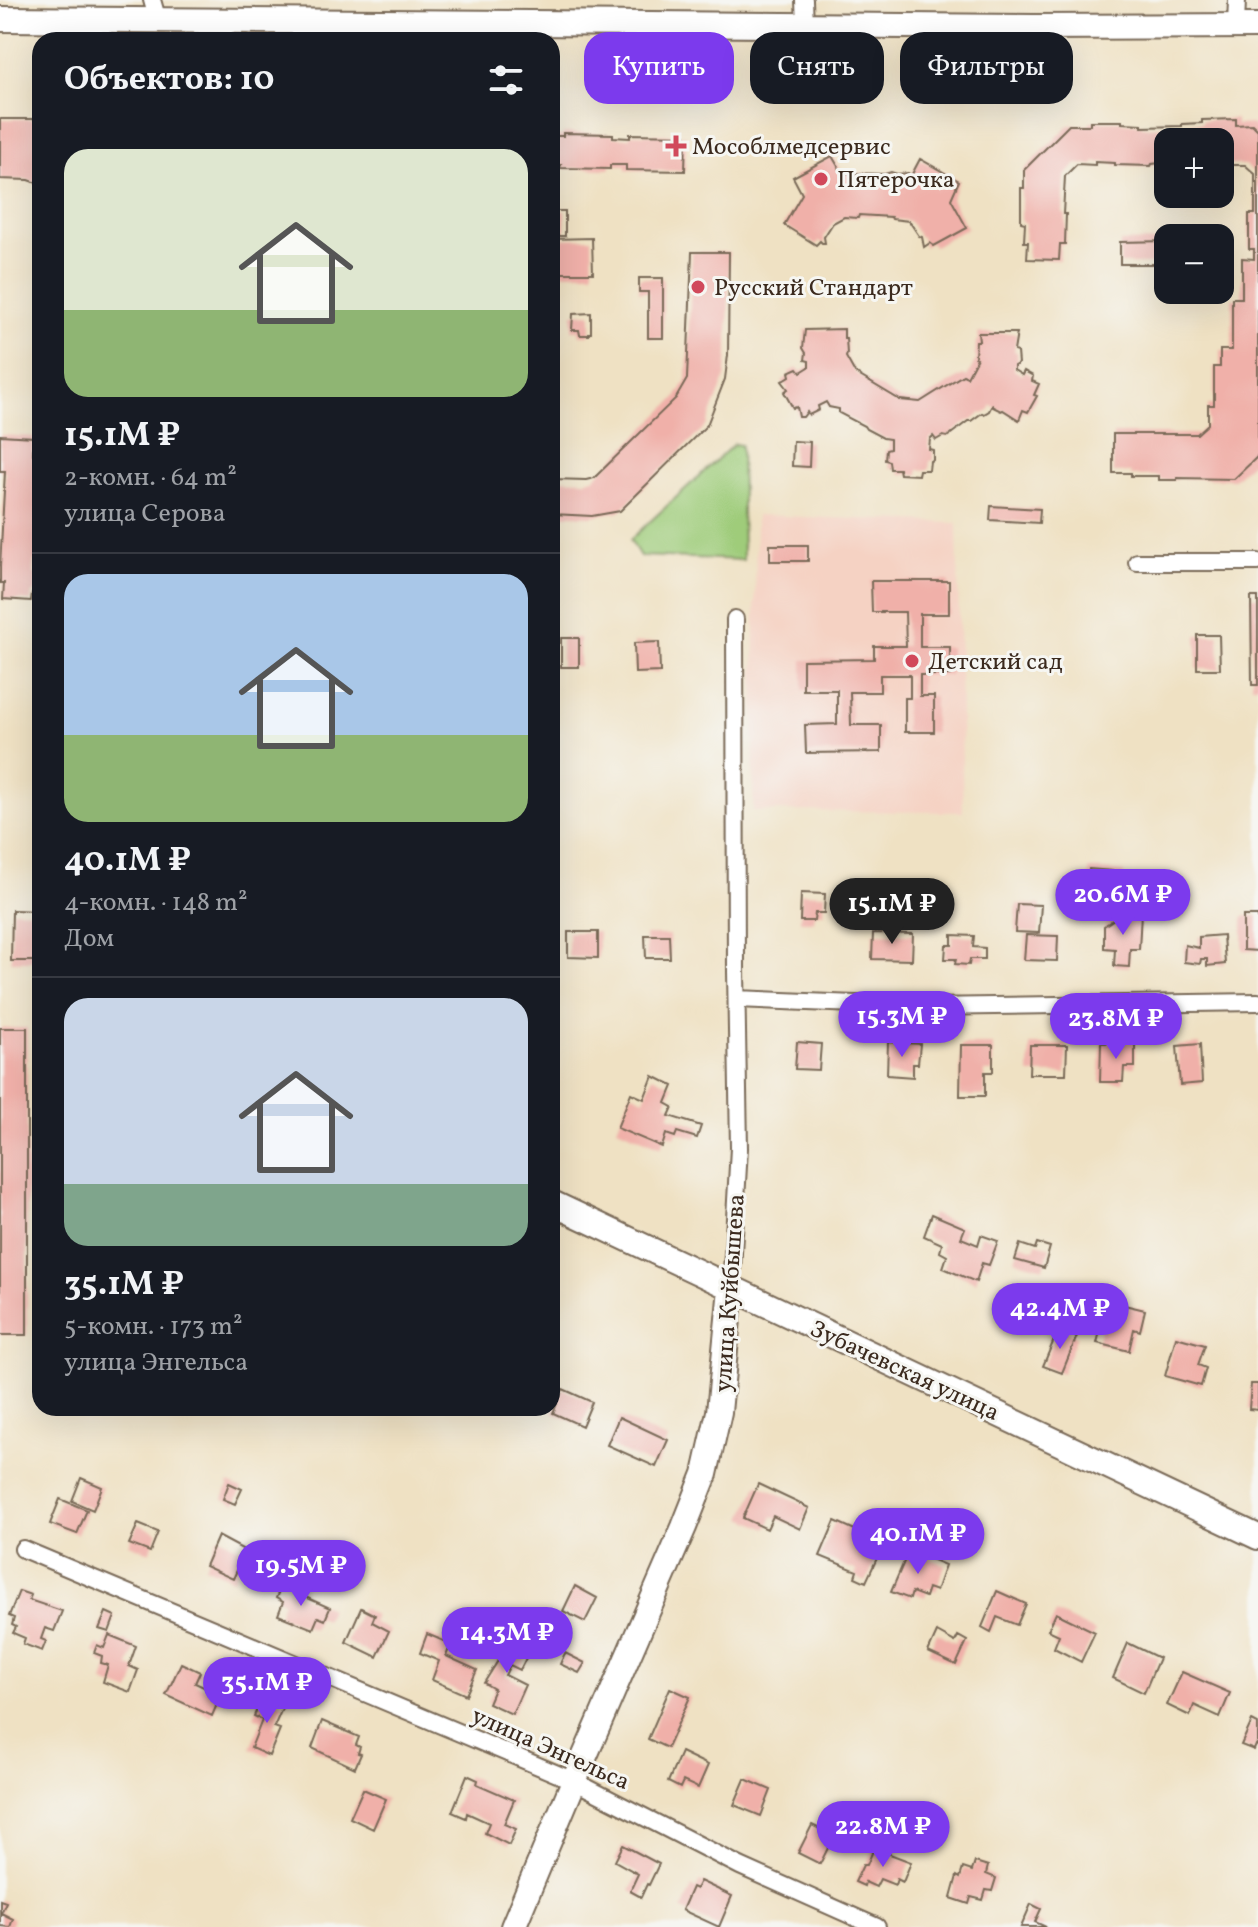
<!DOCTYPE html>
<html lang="ru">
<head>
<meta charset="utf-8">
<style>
	:root { --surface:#171b24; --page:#242831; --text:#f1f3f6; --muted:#9ea1a6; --line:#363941; --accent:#7c3aed }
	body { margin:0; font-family:Vollkorn,serif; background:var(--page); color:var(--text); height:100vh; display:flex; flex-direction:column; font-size:30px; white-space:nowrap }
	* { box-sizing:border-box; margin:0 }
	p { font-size:26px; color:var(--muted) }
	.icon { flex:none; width:44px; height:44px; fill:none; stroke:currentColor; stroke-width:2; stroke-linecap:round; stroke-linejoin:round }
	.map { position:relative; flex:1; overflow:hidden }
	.details { position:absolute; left:32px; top:32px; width:528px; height:1384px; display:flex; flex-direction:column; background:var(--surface); border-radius:24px; box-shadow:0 8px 32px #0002 }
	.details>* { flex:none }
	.hud { position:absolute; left:584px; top:32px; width:554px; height:72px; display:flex; gap:16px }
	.fabs { position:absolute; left:1154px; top:128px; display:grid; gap:16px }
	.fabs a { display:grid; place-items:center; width:80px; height:80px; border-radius:16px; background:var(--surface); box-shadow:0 8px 32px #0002; font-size:40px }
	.price { position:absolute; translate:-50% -68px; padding:0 18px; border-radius:28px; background:var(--accent); color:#fff; font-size:26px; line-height:52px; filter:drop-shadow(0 2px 4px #0008) }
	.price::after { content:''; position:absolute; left:50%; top:48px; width:24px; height:18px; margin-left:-12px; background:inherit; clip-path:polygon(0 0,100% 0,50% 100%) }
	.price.current { background:#222; color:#fff }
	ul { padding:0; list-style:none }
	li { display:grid; align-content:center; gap:16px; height:424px; padding:0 32px }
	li+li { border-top:2px solid var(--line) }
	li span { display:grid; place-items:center; height:248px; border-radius:24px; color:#555 }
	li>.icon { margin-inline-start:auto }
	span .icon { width:144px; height:144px; fill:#fffc; stroke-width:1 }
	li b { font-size:34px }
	h2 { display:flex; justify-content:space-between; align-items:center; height:96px; padding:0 32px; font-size:34px }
	.tag { padding:0 28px; border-radius:24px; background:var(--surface); box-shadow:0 8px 32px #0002; font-size:28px; line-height:72px }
	.tag.current { background:var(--accent); color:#fff }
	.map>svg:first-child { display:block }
	.built { fill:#f5d2c3 }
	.green { fill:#9fcc7a; stroke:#6d7b4c; stroke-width:2 }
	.building { fill:#f0b0a9 }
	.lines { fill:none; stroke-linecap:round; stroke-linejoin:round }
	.street-casing { stroke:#7a6a58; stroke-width:20 }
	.secondary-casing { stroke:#7a6a58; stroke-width:28 }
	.street { stroke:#fff; stroke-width:16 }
	.secondary { stroke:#fff; stroke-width:24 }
	.poi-dot { fill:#d1495b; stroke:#f6f6f2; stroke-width:3 }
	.labels { text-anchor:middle; stroke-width:6; stroke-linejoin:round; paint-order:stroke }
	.poi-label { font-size:24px; fill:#3b2a1e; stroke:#f6f6f2; text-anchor:start }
	.street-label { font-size:24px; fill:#3b2a1e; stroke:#f6f6f2 }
</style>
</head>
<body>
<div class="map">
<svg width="1258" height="1927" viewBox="0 0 1258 1927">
	<rect width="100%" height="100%" fill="#f6f6f2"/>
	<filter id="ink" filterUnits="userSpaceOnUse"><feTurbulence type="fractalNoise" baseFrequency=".0125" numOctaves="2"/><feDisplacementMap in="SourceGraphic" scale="16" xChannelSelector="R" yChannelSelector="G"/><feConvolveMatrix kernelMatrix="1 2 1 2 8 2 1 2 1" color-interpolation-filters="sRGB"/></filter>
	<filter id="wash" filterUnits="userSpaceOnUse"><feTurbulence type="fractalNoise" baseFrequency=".006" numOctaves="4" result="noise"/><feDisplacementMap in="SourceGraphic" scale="32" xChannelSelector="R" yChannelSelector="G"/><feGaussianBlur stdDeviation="1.8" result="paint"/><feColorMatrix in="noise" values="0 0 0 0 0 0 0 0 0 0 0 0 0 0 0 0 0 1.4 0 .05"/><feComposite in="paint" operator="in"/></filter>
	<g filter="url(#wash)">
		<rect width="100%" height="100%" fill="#efe1c3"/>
		<path class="built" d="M756,515L957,523L963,812L753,811Z"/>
		<path class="green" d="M734,444L741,445L743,560L640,556L630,540Z"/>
		<g id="blocks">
			<path class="building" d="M0,119H40V184L29,180L0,179Z
				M1236,119V125L1252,124L1258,130V456L1234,479L1177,478V480H1159V476H1131V473H1113V434H1197L1208,424V405H1214V367H1220V350H1232V298H1242V258L1254,259V249H1249V214H1255V174L1245,165H1220V142H1168V162L1152,164L1151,166L1115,165V163L1095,162V165L1077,164L1065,176L1063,214H1066L1065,244H1060L1059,260L1027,259L1028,242H1024L1025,223L1021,222V188H1024V170L1069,125H1090V121H1122V123L1142,124V127L1182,126V124L1202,123V120Z
				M563,133L613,134V137L630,138V134L686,135L685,171L626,170V165H610V169L560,168L561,165H552V136H563Z
				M832,156L842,173L885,174L891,172L897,174L908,173L911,176L920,159L959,181L951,199L967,228L934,246L930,243L924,247L922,237L919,236L909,221L892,219L891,217L859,215L858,218L844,217L833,223L824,237L825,243H822L820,241L816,245L784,225L802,194L793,177Z
				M552,211H565V236H552Z
				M592,238L593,273H552V239Z
				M1168,241V264H1120V242Z
				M692,252H729L728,355L725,379L707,425L620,511L592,516L552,514V479L586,480L594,478L676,398L687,379Z
				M639,278H663V338H648V292H639Z
				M591,313V333H589V335H580L579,330H572L573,314Z
				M844,329V338H846L847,354L846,357L855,373L900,400L920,402L963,375L967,377L977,358L975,357L976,341H979L978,333H1017L1014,351L1017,352L1018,364L1014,366V370L1022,375L1024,371L1033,376L1032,381L1039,384L1034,395L1037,396L1028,412L1023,410L1019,420L1003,410L1001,411L993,407L992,405L989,411L984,414L982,413L971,421H968L947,437L943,436L936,440L933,436L930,439L929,449L933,450V460L930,461L929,470H919L918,475L900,474L899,469H890L889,461L885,460L886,450L890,449V439L883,438L866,429L864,426L839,413V409L829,407L826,402L818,406L819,410L809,415L807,412L803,417H799L797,407L793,408L784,392L788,389L782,381L790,376L789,372L798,368L801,372L809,367V361L805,360L806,353L803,348L805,330Z
				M0,435L34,437L33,454L38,455L36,487H40V525L37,561L34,560L33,575H37L36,593H32L31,601L3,599L4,583H0V567L5,471H0Z
				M793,441L810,442L809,467L792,466Z
				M991,506L1040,509L1039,523L990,520Z
				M770,545H808V561H770Z
				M871,581H949V614H920V647H950V675H920V696H934V732H905V698H910V675H880V692H850L851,725H881V752L806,753L805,725L837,724V690H803V660L874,659V646H906L905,612H872Z
				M1251,597H1258V685H1252Z
				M1197,635H1219L1220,669H1197Z
				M561,638H579V667H561Z
				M659,642L660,672L635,673L634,643Z
				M1089,869L1124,872L1122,903L1082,901L1083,876H1089Z
				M801,893L825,894L824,913H815L814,921H800Z
				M1017,904L1041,905L1039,933L1015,932Z
				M12,910L40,911V961H11Z
				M1123,913H1141L1139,949H1130L1129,967L1114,966L1115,949L1104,948V926Z
				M1243,916H1258V951L1243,950Z
				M568,932H598V958L568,957Z
				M873,933L913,934L912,960L872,959Z
				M645,935H669L670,958H646Z
				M952,935L974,936L973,947L985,948V959H970L969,965L955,964L956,959H945L946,945H952Z
				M1026,935L1058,936L1057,961L1024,960Z
				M1223,935L1225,964L1207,966V959H1201L1200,964L1184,962L1185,945L1199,948V937Z
				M0,1028H27V1335H0Z
				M797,1042L821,1044L819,1070L795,1069Z
				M888,1042L920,1044L918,1064H913V1077L887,1075Z
				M1135,1042V1067H1124L1123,1082H1100L1101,1043Z
				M1200,1044L1202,1083L1180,1085L1177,1046Z
				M961,1045H993V1072H985V1096H960Z
				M1030,1045H1067L1066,1074H1029Z
				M653,1076L673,1086L666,1103L673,1107L669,1116L701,1126L697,1138L677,1132L675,1137L666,1134L662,1147L617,1128L631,1093L644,1099Z
				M932,1214L965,1228L961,1238L978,1245L981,1235L998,1241L989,1265L982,1263L976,1282L943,1268L947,1256L940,1252L942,1244L924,1236Z
				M1037,1243L1050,1247L1044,1268L1015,1260L1020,1244L1035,1249Z
				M1108,1301L1145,1310L1140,1331L1134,1329L1129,1351L1097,1343Z
				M1059,1328L1077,1336L1062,1373L1043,1366Z
				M1176,1337L1205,1345L1198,1365L1206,1368L1201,1386L1165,1376Z
				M1251,1384H1258V1410L1249,1409Z
				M563,1389L592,1402L582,1426L553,1413Z
				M619,1417L668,1440L656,1467L607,1445Z
				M81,1478L102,1487L93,1510L72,1501Z
				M229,1483L242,1489L235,1504L223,1499Z
				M758,1484L809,1508L800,1529L773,1516L767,1529L743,1518Z
				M60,1499L87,1510L77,1534L50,1524Z
				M835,1521L884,1543L866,1582L855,1577L857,1571L820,1556Z
				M138,1524L158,1532L150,1552L129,1544Z
				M218,1536L246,1551L233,1579L205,1566Z
				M909,1550L945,1565L936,1591L928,1588L925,1597L912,1592L910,1599L891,1592Z
				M281,1586L330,1608L325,1620L318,1617L313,1629L278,1615L283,1602L276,1598Z
				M575,1586L597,1598L585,1622L563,1611Z
				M19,1591L31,1595L29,1600L62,1611L54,1631L45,1628L41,1639L46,1641L42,1651L23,1644L25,1638L13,1633L16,1627L12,1625L14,1618L9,1616Z
				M997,1591L1026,1604L1017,1625L997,1617L991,1632L982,1627Z
				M361,1608L375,1615L372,1622L389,1631L377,1657L346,1642Z
				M106,1612L115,1616L109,1632L99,1629Z
				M1056,1613L1095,1632L1081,1662L1054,1648L1059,1635L1048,1630Z
				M937,1632L955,1642L958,1636L967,1641L956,1665L928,1652Z
				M427,1634L451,1644L446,1656L477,1670L466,1695L432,1680L439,1661L420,1653Z
				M109,1635L136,1646L129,1666L138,1670L130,1692L103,1682L108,1665L101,1663L102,1656L94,1653L97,1645L104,1648Z
				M505,1637L530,1650L520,1670L510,1665L505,1675L525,1685L512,1714L488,1703L494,1689L484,1683L499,1659L492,1655L497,1644L501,1646Z
				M1128,1643L1159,1658L1144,1693L1113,1678Z
				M565,1653L585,1663L579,1673L560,1664Z
				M181,1663L200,1672L195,1683L221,1695L212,1716L166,1695Z
				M1182,1672L1230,1693L1220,1717L1194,1705L1190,1716L1167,1705Z
				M670,1688L690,1697L667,1748L648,1739Z
				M263,1695L284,1704L274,1727L280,1729L269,1756L251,1748L262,1720L254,1716Z
				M322,1721L359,1737L356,1745L360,1747L358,1753L361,1754L355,1768L312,1748Z
				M1252,1721L1258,1724V1746L1256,1745L1254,1750L1241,1745Z
				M681,1752L708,1765L698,1788L683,1781L680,1788L668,1782Z
				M467,1775L478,1780L477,1784L514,1800L504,1824L516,1829L509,1845L485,1833L489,1823L467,1813L466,1818L452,1812Z
				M745,1779L771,1790L761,1816L734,1805Z
				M363,1789L386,1799L373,1829L350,1818Z
				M812,1825L834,1836L820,1864L798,1853Z
				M623,1845L659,1864L649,1885L647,1884L641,1897L630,1891L638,1874L615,1861Z
				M874,1848L911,1862L903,1882L897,1879L895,1885L880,1879L876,1887L865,1882L864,1886L855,1882L863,1865H867Z
				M975,1862L988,1866L986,1874L996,1878L992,1891L986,1890L983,1900L971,1897L969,1904L951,1898L957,1876L960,1878L963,1868L972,1871Z
				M700,1881L732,1896L719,1927L682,1910L692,1887L696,1889Z
				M0,1900L6,1902L1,1913L13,1919L10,1927L0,1926Z
				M1031,1904L1041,1909L1035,1922L1046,1927H1021Z"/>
		</g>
	</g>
	<g filter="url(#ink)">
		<use href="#blocks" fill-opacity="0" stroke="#7a6a58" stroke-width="2"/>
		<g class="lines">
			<g class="street-casing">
				<path id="street" d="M152,0L158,21
					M804,0L805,25
					M1236,25L1237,0
					M1137,562H1258
					M737,999L928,1007L1258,1002
					M731,1288L739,1148L736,971L735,619
					M23,1549L574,1781L740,1866L877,1927"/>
			</g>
			<g class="secondary-casing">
				<path id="secondary" d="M0,19L1034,27L1258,26
					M552,1203L1258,1537
					M513,1927L574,1781L684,1527L705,1474L719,1412L731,1288"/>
			</g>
			<use href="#street" class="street"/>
			<use href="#secondary" class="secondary"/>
		</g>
	</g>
	<g class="poi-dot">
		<path d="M672 134h8v8h8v8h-8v8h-8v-8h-8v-8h8z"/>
		<circle cx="821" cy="179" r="8"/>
		<circle cx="698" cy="287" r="8"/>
		<circle cx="912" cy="661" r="8"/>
	</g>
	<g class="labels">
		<g class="poi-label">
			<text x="692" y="154">Мособлмедсервис</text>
			<text x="837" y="187">Пятерочка</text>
			<text x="714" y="295">Русский Стандарт</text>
			<text x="928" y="669">Детский сад</text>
		</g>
		<g class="street-label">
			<text transform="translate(729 1293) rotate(-86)" y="8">улица Куйбышева</text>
			<text transform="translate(905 1370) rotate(25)" y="8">Зубачевская улица</text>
			<text transform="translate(551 1748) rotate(24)" y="8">улица Энгельса</text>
		</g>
	</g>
</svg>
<div class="fabs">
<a>+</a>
<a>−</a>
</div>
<b class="price" style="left:1123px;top:937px">20.6M ₽</b>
<b class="price current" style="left:892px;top:946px">15.1M ₽</b>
<b class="price" style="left:902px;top:1059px">15.3M ₽</b>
<b class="price" style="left:1116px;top:1061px">23.8M ₽</b>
<b class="price" style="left:1060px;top:1351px">42.4M ₽</b>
<b class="price" style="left:918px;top:1576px">40.1M ₽</b>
<b class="price" style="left:301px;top:1608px">19.5M ₽</b>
<b class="price" style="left:507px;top:1675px">14.3M ₽</b>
<b class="price" style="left:267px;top:1725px">35.1M ₽</b>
<b class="price" style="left:883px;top:1869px">22.8M ₽</b>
<div class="hud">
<a class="tag current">Купить</a>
<a class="tag">Снять</a>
<a class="tag">Фильтры</a>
</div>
<section class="details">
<h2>Объектов: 10<svg class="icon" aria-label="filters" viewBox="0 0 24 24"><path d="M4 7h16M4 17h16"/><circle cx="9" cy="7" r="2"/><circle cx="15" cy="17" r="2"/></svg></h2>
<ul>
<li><span style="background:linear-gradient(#dfe7d0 65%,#8fb573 0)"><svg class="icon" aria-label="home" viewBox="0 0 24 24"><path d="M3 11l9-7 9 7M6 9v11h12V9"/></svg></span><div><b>15.1M ₽</b><p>2-комн. · 64 m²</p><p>улица Серова</p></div></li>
<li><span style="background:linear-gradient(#a9c7e8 65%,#8fb573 0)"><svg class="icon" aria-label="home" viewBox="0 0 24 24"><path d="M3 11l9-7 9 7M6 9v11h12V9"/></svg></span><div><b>40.1M ₽</b><p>4-комн. · 148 m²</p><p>Дом</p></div></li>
<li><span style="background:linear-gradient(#c9d6e8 75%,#7fa58c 0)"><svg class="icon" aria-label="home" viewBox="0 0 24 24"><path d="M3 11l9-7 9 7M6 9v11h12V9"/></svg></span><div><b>35.1M ₽</b><p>5-комн. · 173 m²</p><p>улица Энгельса</p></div></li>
</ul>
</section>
</div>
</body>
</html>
